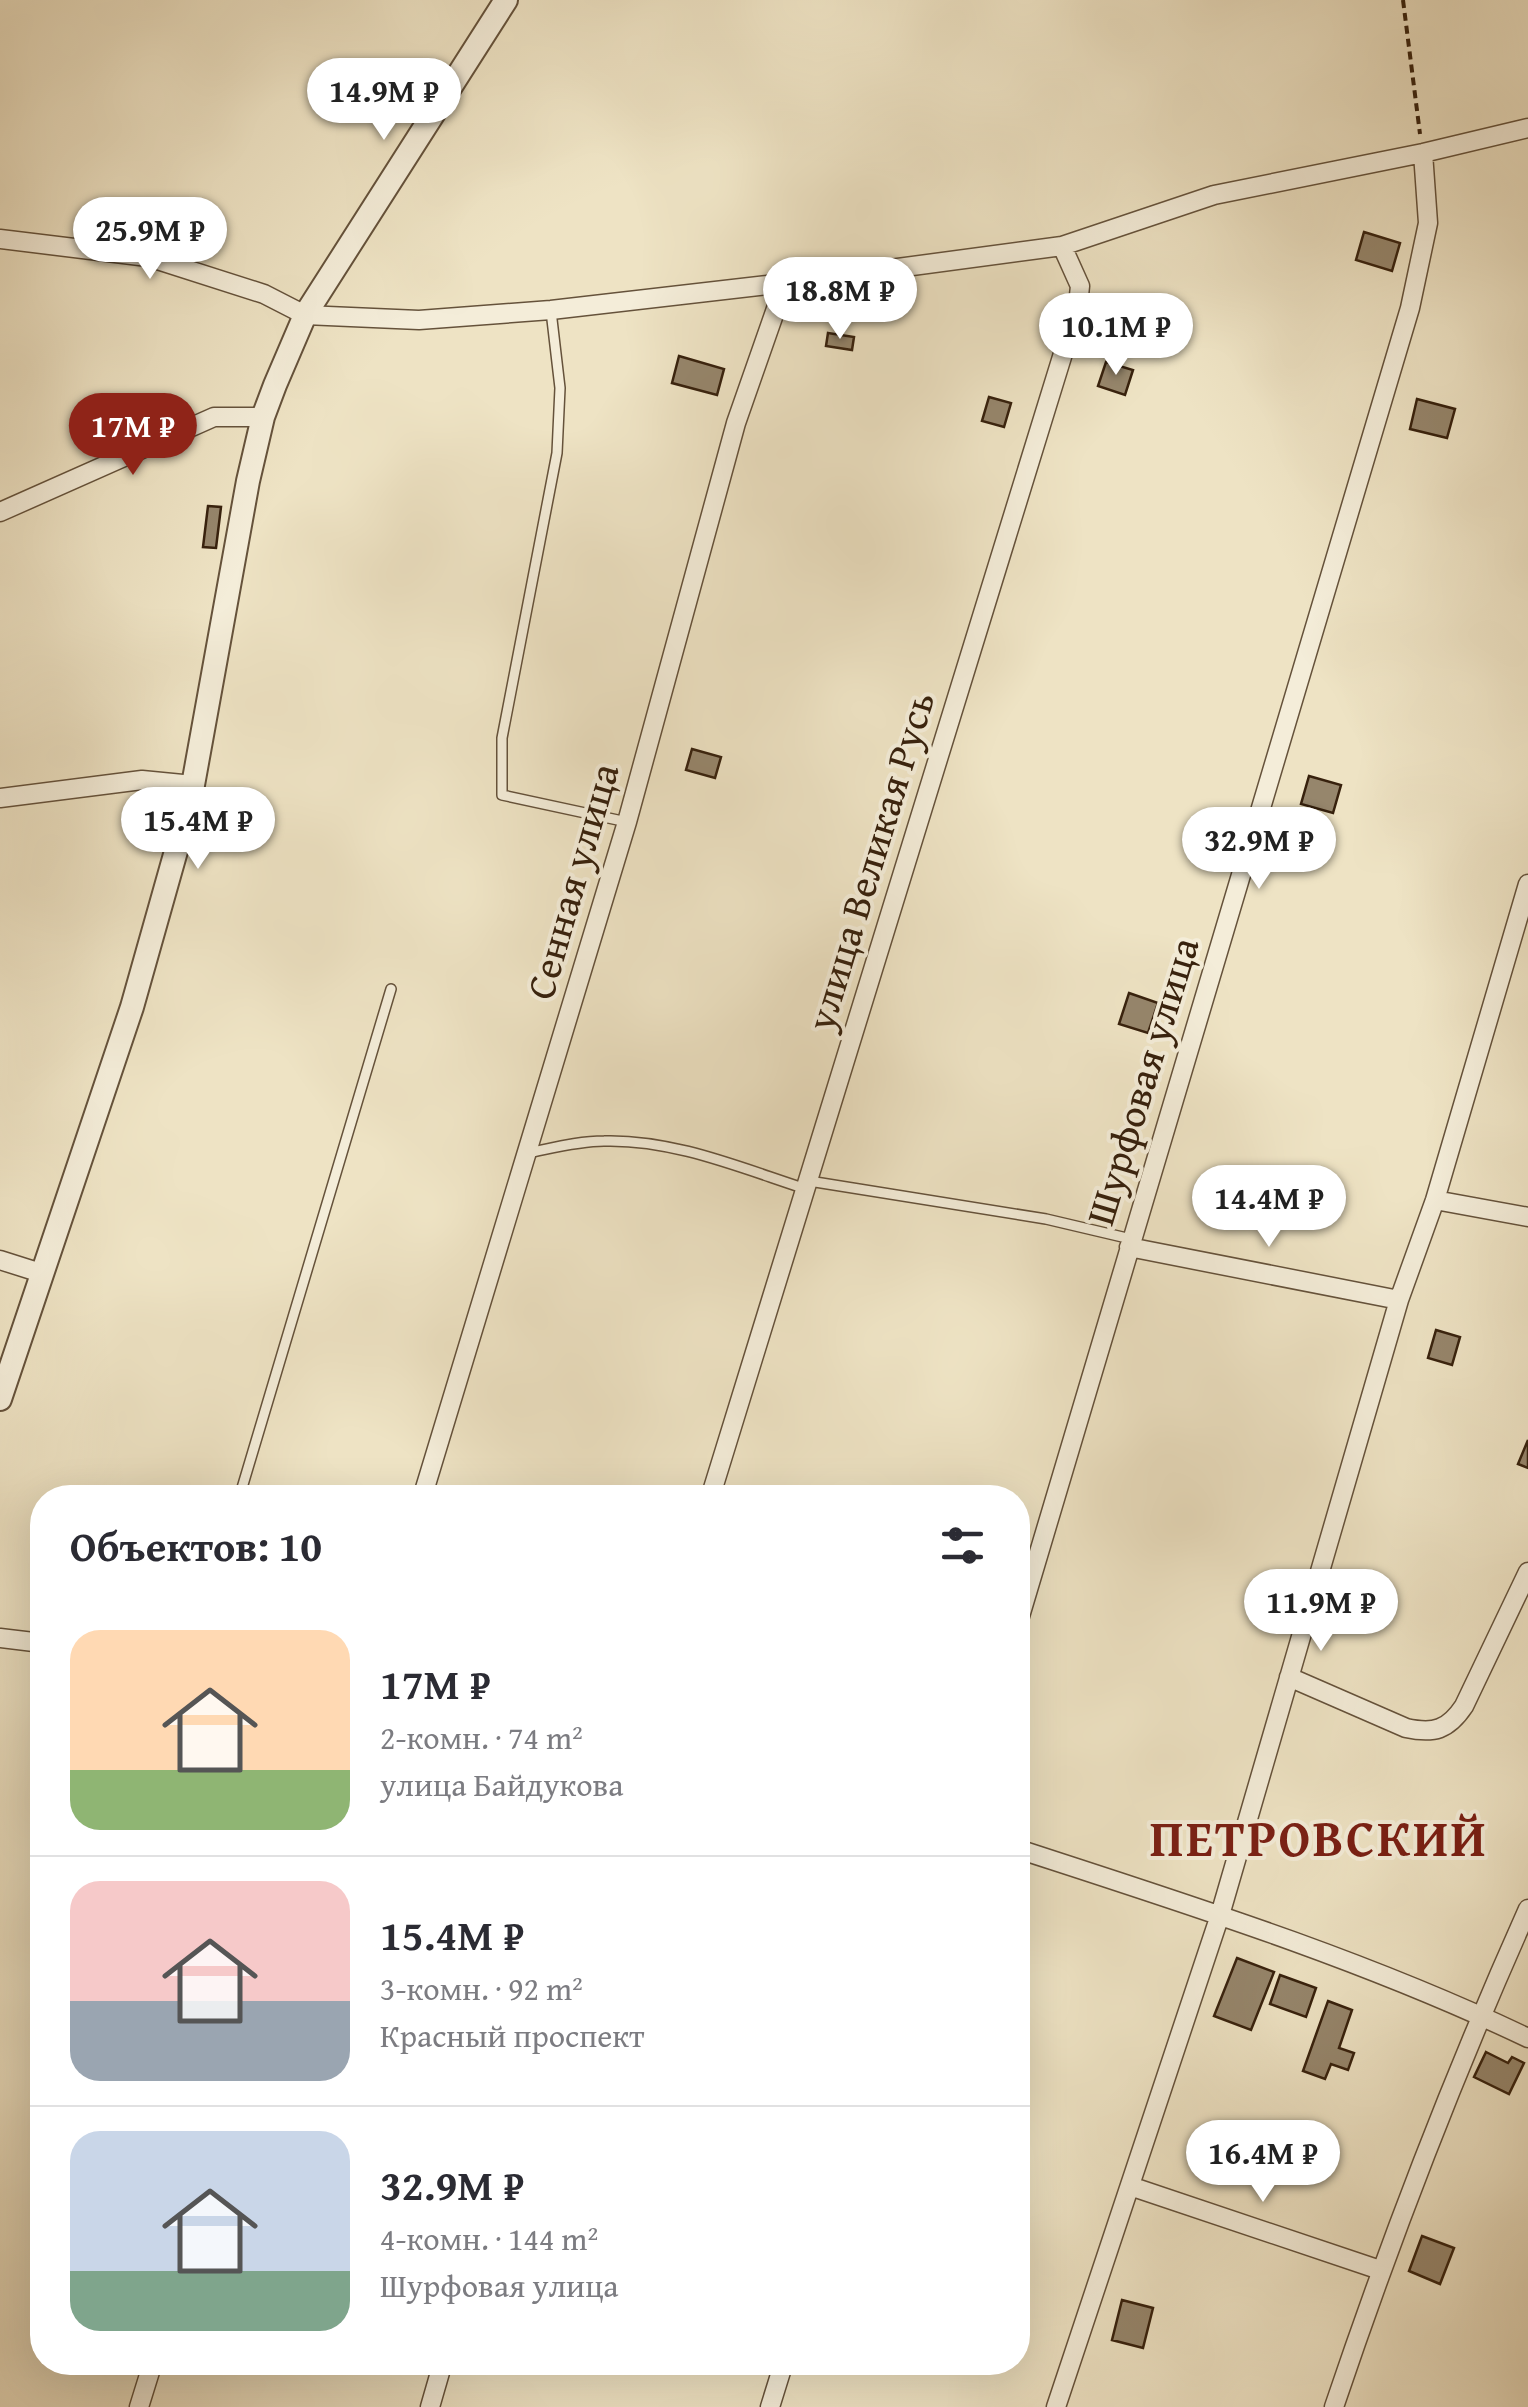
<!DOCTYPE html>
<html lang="ru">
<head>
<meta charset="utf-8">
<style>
	:root { --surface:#fff; --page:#f7f7f7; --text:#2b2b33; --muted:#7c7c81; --line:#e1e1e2; --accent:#8f2418 }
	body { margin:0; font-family:"Gentium Book Plus",serif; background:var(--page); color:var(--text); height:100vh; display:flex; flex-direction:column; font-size:38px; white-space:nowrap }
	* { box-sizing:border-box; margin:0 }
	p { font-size:32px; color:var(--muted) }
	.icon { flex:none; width:55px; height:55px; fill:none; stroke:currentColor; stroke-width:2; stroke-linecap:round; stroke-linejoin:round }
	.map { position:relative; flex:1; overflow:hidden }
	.side { position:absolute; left:30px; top:1485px; width:1000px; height:890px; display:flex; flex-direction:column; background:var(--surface); border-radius:40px; box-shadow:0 10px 40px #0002 }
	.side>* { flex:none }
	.price { position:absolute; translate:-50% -85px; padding:0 22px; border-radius:35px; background:#fff; color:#222; font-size:32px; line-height:65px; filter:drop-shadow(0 2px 5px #0008) }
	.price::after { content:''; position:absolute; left:50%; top:60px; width:30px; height:22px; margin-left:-15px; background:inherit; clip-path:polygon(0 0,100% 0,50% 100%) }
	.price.active { background:var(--accent); color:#fff }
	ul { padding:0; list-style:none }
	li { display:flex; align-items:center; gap:30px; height:250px; padding:0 40px }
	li+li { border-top:2px solid var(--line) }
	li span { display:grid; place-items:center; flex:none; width:280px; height:200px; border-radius:30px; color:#555 }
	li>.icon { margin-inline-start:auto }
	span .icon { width:120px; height:120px; fill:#fffc; stroke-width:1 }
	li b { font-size:42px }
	h2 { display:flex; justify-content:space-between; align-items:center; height:120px; padding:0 40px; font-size:42px }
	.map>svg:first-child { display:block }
	.building { fill:#96866c; stroke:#37210d; stroke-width:2.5 }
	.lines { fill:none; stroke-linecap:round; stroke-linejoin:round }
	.service-casing { stroke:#65523b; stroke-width:12 }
	.minor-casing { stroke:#65523b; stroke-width:21 }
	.tertiary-casing { stroke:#65523b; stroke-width:26 }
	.path { stroke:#37210d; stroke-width:4; stroke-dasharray:8 5; stroke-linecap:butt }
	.service { stroke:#f4edd9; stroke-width:9 }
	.minor { stroke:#f4edd9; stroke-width:18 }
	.tertiary { stroke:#f4edd9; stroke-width:22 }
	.labels { text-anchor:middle; stroke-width:8; stroke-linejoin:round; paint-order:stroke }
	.street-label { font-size:40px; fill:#37210d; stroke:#f4edd9 }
	.district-label { font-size:50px; font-weight:bold; letter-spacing:2.5px; fill:#7a1f14; stroke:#f4edd9 }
</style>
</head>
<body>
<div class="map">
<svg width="1528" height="2407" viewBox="0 0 1528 2407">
	<rect width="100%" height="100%" fill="#eee3c4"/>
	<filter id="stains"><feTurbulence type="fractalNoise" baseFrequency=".002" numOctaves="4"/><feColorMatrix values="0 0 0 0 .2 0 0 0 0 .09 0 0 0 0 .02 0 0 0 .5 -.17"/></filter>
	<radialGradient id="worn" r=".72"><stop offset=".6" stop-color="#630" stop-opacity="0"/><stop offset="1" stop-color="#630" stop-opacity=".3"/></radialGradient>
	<path class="building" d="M1364,232L1400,243L1392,271L1356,260Z
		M828,333L854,337L852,350L826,346Z
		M679,356L724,369L717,395L672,383Z
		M1106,362L1133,370L1125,395L1098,386Z
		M989,397L1011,403L1004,427L982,421Z
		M1417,399L1455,409L1447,438L1410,429Z
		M208,506L221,507L216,548L203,547Z
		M692,749L721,757L715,778L686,770Z
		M1309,776L1341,785L1333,813L1301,804Z
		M1129,993L1158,1003L1148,1033L1119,1024Z
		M1436,1330L1460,1337L1452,1365L1428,1358Z
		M1528,1440V1468L1518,1464Z
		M1237,1958L1274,1972L1251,2030L1214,2016Z
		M1280,1975L1316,1988L1306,2017L1270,2004Z
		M1328,2001L1352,2010L1339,2048L1354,2053L1348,2070L1331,2064L1325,2079L1303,2071Z
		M1486,2052L1508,2063L1512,2057L1524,2063L1509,2094L1474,2077Z
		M1422,2236L1454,2248L1440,2284L1409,2271Z
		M1122,2300L1153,2308L1143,2348L1112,2340Z"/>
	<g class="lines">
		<g class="service-casing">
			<path id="service" d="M551,311L560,388L557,453L502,738V795L627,822
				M528,1153C553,1148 579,1141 604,1141C673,1139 741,1168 806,1189
				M809,1181L1046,1219L1131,1239
				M239,1498L391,989"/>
		</g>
		<g class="minor-casing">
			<path id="minor" d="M0,239L148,257L264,294L305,315L419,320L551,310L785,283L1062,246L1214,195L1423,153L1528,128
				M0,512L214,417H263
				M0,798L142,780L193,785
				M1435,1200L1528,1217
				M1129,1247L1399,1300
				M0,1260L41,1273
				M422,1498L627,822L736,423L785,283
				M710,1498L1078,305L1080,286L1062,246
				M1018,1623L1410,308L1428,223L1423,153
				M0,1638L42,1643
				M1289,1677L1406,1728C1434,1734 1448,1730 1464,1706L1528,1572
				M1018,1849C1190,1905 1365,1960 1528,2038
				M1130,2186L1380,2270
				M139,2407L153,2362
				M430,2407L443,2362
				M770,2407L784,2362
				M1056,2407L1220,1915L1399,1300L1435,1200L1528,884
				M1334,2407C1391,2238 1455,2072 1528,1909"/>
		</g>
		<g class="tertiary-casing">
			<path id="tertiary" d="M0,1399L132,1007L178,844L193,785L248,481L263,417L275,385L305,315L506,0"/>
		</g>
		<path class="path" d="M1403,0L1420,134"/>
		<use href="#service" class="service"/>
		<use href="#minor" class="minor"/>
		<use href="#tertiary" class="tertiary"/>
	</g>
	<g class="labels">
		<g class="street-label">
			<text transform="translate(870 861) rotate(-73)" y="14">улица Великая Русь</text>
			<text transform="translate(572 881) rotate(-74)" y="14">Сенная улица</text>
			<text transform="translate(1142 1081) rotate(-73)" y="14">Шурфовая улица</text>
		</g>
		<g class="district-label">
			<text x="1319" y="1856">ПЕТРОВСКИЙ</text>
		</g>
	</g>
	<rect width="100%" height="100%" filter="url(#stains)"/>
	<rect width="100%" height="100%" fill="url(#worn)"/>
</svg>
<b class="price" style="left:384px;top:143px">14.9M ₽</b>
<b class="price" style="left:150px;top:282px">25.9M ₽</b>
<b class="price" style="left:840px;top:342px">18.8M ₽</b>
<b class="price" style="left:1116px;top:378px">10.1M ₽</b>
<b class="price active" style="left:133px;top:478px">17M ₽</b>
<b class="price" style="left:198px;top:872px">15.4M ₽</b>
<b class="price" style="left:1259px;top:892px">32.9M ₽</b>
<b class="price" style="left:1269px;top:1250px">14.4M ₽</b>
<b class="price" style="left:1321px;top:1654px">11.9M ₽</b>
<b class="price" style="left:1263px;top:2205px">16.4M ₽</b>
<section class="side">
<h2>Объектов: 10<svg class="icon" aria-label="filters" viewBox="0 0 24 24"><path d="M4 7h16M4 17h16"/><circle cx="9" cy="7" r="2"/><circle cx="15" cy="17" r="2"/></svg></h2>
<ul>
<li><span style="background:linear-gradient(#ffd9b3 70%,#8fb573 0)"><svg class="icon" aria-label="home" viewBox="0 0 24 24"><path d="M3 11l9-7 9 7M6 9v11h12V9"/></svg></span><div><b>17M ₽</b><p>2-комн. · 74 m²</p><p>улица Байдукова</p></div></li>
<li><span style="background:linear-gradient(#f6c9c9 60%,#9aa5b1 0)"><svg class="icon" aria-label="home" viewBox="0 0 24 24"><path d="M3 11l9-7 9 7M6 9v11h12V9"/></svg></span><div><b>15.4M ₽</b><p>3-комн. · 92 m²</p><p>Красный проспект</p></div></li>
<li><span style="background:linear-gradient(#c9d6e8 70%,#7fa58c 0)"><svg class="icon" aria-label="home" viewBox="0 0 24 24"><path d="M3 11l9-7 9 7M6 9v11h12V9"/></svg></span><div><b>32.9M ₽</b><p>4-комн. · 144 m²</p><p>Шурфовая улица</p></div></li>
</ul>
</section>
</div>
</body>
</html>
